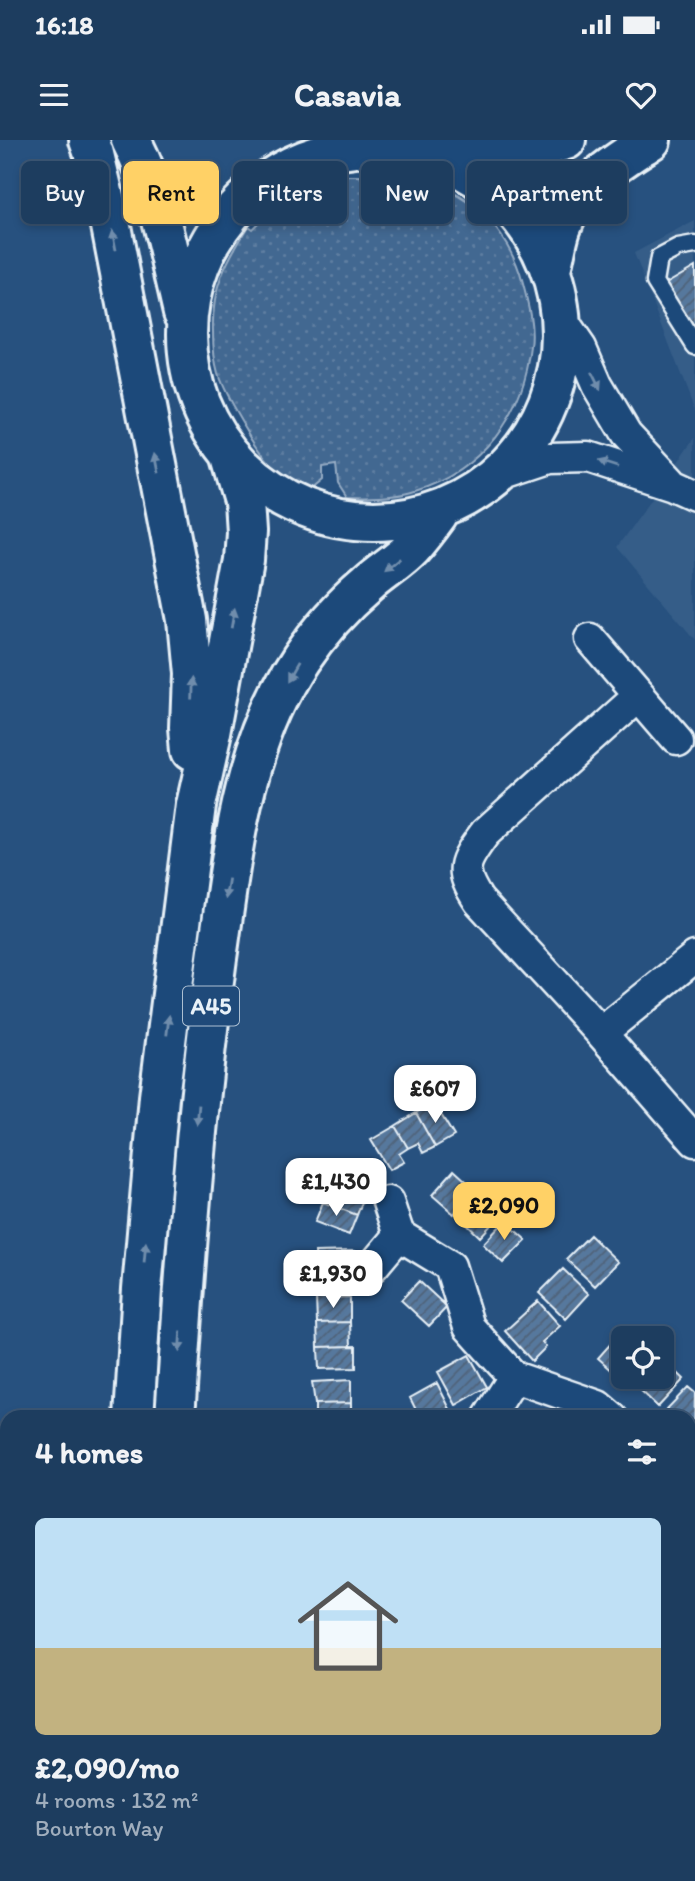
<!DOCTYPE html>
<html lang="en">
<head>
<meta charset="utf-8">
<style>
	:root { --surface:#1d3d5f; --page:#2a4868; --text:#f1f3f6; --muted:#a0aebd; --line:#3b5674; --accent:#ffd166 }
	body { margin:0; font-family:Itim,sans-serif; background:var(--page); color:var(--text); height:100vh; display:flex; flex-direction:column; font-size:26px; white-space:nowrap }
	* { box-sizing:border-box; margin:0 }
	p { font-size:23px; color:var(--muted) }
	.icon { flex:none; width:38px; height:38px; fill:none; stroke:currentColor; stroke-width:2; stroke-linecap:round; stroke-linejoin:round }
	.map { position:relative; flex:1; overflow:hidden }
	.drawer { position:absolute; left:0px; top:1270px; width:696px; height:471px; display:flex; flex-direction:column; background:var(--surface); border-radius:21px 21px 0 0; box-shadow:0 4px 10px #0003,0 0 0 2px var(--line) }
	.drawer>* { flex:none }
	.guide { position:absolute; left:21px; top:21px; width:654px; height:63px; display:flex; gap:14px }
	.controls { position:absolute; left:611px; top:1186px; display:grid; gap:14px }
	.controls a { display:grid; place-items:center; width:63px; height:63px; border-radius:10px; background:var(--surface); box-shadow:0 4px 10px #0003,0 0 0 2px var(--line); font-size:35px }
	.price { position:absolute; translate:-50% -60px; padding:0 16px; border-radius:14px; background:#fff; color:#222; font-size:23px; line-height:46px; filter:drop-shadow(0 2px 4px #0008) }
	.price::after { content:''; position:absolute; left:50%; top:42px; width:21px; height:16px; margin-left:-10px; background:inherit; clip-path:polygon(0 0,100% 0,50% 100%) }
	.price.selected { background:var(--accent); color:#111 }
	ul { padding:0; list-style:none }
	li { display:grid; align-content:center; gap:14px; height:371px; padding:0 35px }
	li+li { border-top:2px solid var(--line) }
	li span { display:grid; place-items:center; height:217px; border-radius:10px; color:#555 }
	li>.icon { margin-inline-start:auto }
	span .icon { width:126px; height:126px; fill:#fffc; stroke-width:1 }
	li b { font-size:30px }
	h2 { display:flex; justify-content:space-between; align-items:center; height:84px; padding:0 35px; font-size:30px }
	.tag { padding:0 24px; border-radius:10px; background:var(--surface); box-shadow:0 4px 10px #0003,0 0 0 2px var(--line); font-size:24px; line-height:63px }
	.tag.selected { background:var(--accent); color:#111 }
	.status { display:flex; justify-content:space-between; align-items:center; height:49px; padding:0 35px; background:var(--surface); direction:ltr }
	.status svg { height:19px; fill:currentColor }
	header { display:flex; justify-content:space-between; align-items:center; height:91px; padding:0 35px; background:var(--surface); font-size:32px; font-weight:700 }
	.map>svg:first-child { display:block }
	.built { fill:#355d88 }
	.grass { fill:url(#grass-dots); stroke:#96acc4; stroke-width:2 }
	.building { fill:url(#building-hatch); stroke:#e8f1f8; stroke-width:2 }
	.lines { fill:none; stroke-linecap:round; stroke-linejoin:round }
	.lane-casing { stroke:#e8f1f8; stroke-width:21 }
	.street-casing { stroke:#e8f1f8; stroke-width:35 }
	.highway-casing { stroke:#e8f1f8; stroke-width:44 }
	.lane { stroke:#1f4a7a; stroke-width:16 }
	.street { stroke:#1f4a7a; stroke-width:30 }
	.highway { stroke:#1f4a7a; stroke-width:38 }
	.oneway { fill:#6f8dac }
	.labels { text-anchor:middle; stroke-width:6; stroke-linejoin:round; paint-order:stroke }
	.shield { fill:#1f4a7a; stroke:#acbfd2; stroke-width:2 }
	.shield-label { font-size:23px; font-weight:bold; fill:#e8f1f8 }
</style>
</head>
<body>
<div class="status"><b>16:18</b><svg viewBox="0 0 49 12"><path d="M0 12V9h3v3zM5 12V6h3v6zM10 12V3h3v9zM15 12V0h3v12zM26 1h20v11H26zM47 4h2v5h-2z"/></svg></div>
<header><svg class="icon" aria-label="menu" viewBox="0 0 24 24"><path d="M4 6h16M4 12h16M4 18h16"/></svg>Casavia<svg class="icon" aria-label="heart" viewBox="0 0 24 24"><path d="M12 20l-8-8c-3-5 5-10 8-4 3-6 11-1 8 4z"/></svg></header>
<div class="map">
<svg width="695" height="1741" viewBox="0 0 695 1741">
	<defs>
		<pattern id="grass-dots" width="8" height="8" patternUnits="userSpaceOnUse" patternTransform="scale(1.75)"><rect width="8" height="8" fill="#436891"/><path d="M2 2h.1M6 6h.1" fill="none" stroke="#5e7ea1" stroke-width="1.8" stroke-linecap="round"/></pattern>
		<pattern id="building-hatch" width="6" height="6" patternUnits="userSpaceOnUse" patternTransform="scale(1.75)"><rect width="6" height="6" fill="#57789d"/><path d="M-1 1l2-2M0 6l6-6M5 7l2-2" fill="none" stroke="#4f6278"/></pattern>
	</defs>
	<rect width="100%" height="100%" fill="#27517f"/>
	<filter id="ink" filterUnits="userSpaceOnUse"><feTurbulence type="fractalNoise" baseFrequency=".0143" numOctaves="2"/><feDisplacementMap in="SourceGraphic" scale="14" xChannelSelector="R" yChannelSelector="G"/><feConvolveMatrix kernelMatrix="1 2 1 2 8 2 1 2 1" color-interpolation-filters="sRGB"/></filter>
	<g filter="url(#ink)">
		<path class="built" d="M695,81V271L634,113Z
			M695,298V500L617,407Z"/>
		<path class="grass" d="M339,36C374,36 412,35 445,49C484,65 513,103 523,144C528,163 534,186 531,207C523,274 482,331 415,351C394,358 369,358 347,357L338,343L336,325L322,327V340L310,350C305,348 299,347 295,344C273,332 257,308 245,287C235,270 224,253 218,234C214,220 213,206 213,192C211,149 226,122 248,86L252,89L258,83L255,77L272,64L293,51Z"/>
		<path class="building" d="M695,126V190L666,143Z
			M434,963L454,996L435,1007L416,973Z
			M416,973L435,1007L423,1013L418,1003L408,1008L395,986Z
			M395,986L408,1008L399,1014L404,1022L389,1030L371,1000Z
			M338,1020L373,1033L365,1054L331,1041Z
			M454,1030L476,1050L454,1074L432,1055Z
			M331,1041L365,1054L357,1075L323,1062Z
			M481,1052L503,1072L480,1097L459,1077Z
			M323,1062L357,1075L349,1095L315,1082Z
			M505,1081L526,1100L503,1123L483,1104Z
			M590,1095L618,1122L595,1146L566,1119Z
			M355,1111L356,1132L316,1133L315,1112Z
			M563,1129L589,1154L566,1179L539,1153Z
			M349,1132L350,1157L316,1158V1133Z
			M419,1141L447,1167L429,1186L401,1160Z
			M350,1157V1182L317,1183L316,1158Z
			M538,1161L560,1186L542,1202L546,1207L532,1221L505,1191Z
			M350,1182L351,1206L318,1207L317,1183Z
			M623,1190L632,1199H623V1237H627L624,1241L598,1218Z
			M356,1206V1228L319,1229L318,1207Z
			M469,1215L487,1247L456,1265L438,1232Z
			M662,1218L684,1239L658,1267L633,1243L638,1237H662Z
			M351,1240V1263L315,1264L312,1242Z
			M437,1243L452,1273L443,1278H420L410,1258Z
			M688,1247L695,1253L694,1301L690,1297V1278H669L664,1272Z
			M351,1263V1278H315V1264Z
			M695,1412V1434L690,1427V1416Z
			M692,1618H695V1657H694Z
			M332,1734H371V1738L332,1739Z
			M492,1734H521V1741H493Z
			M612,1734H641L643,1739L652,1736L653,1741H614Z"/>
		<g class="lines">
			<g class="lane-casing">
				<path id="lane" d="M695,105L678,108L659,118L655,142L695,206"/>
			</g>
			<g class="street-casing">
				<path id="street" d="M563,182L581,208L597,245L626,294L671,342
					M502,334L550,318L588,317L673,345L695,355
					M590,499L676,599
					M638,556L485,693C463,723 458,729 479,761L601,893L695,1001
					M601,893L695,817
					M388,1062L399,1095L450,1126L469,1187L514,1237L598,1266L612,1278
					M373,1126L399,1095
					M488,1278L514,1237
					M690,1339L695,1343
					M690,1544L693,1542L695,1538
					M573,1741L574,1734"/>
			</g>
			<g class="highway-casing">
				<path id="highway" d="M89,0L94,14L111,86L187,480L192,534L190,588L192,610
					M131,0C159,54 169,113 183,172
					M187 194a187 187 0 1 1 374 0a187 187 0 1 1-374 0Z
					M431,16L544,7L566,0
					M552,126C555,114 557,100 561,88C575,46 616,23 651,0
					M134,1278L142,1149L159,957L196,665L212,594L244,420L246,392L244,361L231,317
					M175,1278C185,1124 196,971 217,818C232,716 241,608 300,520C319,492 341,467 367,445C381,432 399,422 412,408C421,398 430,386 438,375
					M133,1734V1741
					M174,1734L175,1741"/>
			</g>
			<use href="#lane" class="lane"/>
			<use href="#street" class="street"/>
			<use href="#highway" class="highway"/>
		</g>
		<defs><path id="oneway-solid" d="M-6-.8H1V-3.2L6.5 0L1 3.2V.8H-6Z" transform="scale(1.75)"/></defs>
		<g class="oneway">
			<use href="#oneway-solid" transform="translate(114 100) rotate(-101)"/>
			<use href="#oneway-solid" transform="translate(596 241) rotate(64)"/>
			<use href="#oneway-solid" transform="translate(157 323) rotate(-101)"/>
			<use href="#oneway-solid" transform="translate(608 324) rotate(-162)"/>
			<use href="#oneway-solid" transform="translate(392 425) rotate(141)"/>
			<use href="#oneway-solid" transform="translate(233 478) rotate(-80)"/>
			<use href="#oneway-solid" transform="translate(292 533) rotate(120)"/>
			<use href="#oneway-solid" transform="translate(191 548) rotate(-88)"/>
			<use href="#oneway-solid" transform="translate(227 749) rotate(99)"/>
			<use href="#oneway-solid" transform="translate(168 885) rotate(-83)"/>
			<use href="#oneway-solid" transform="translate(198 975) rotate(95)"/>
			<use href="#oneway-solid" transform="translate(145 1112) rotate(-85)"/>
			<use href="#oneway-solid" transform="translate(180 1202) rotate(94)"/>
		</g>
	</g>
	<g class="labels">
		<rect class="shield" x="183" y="846.5" width="56" height="39" rx="5"/>
		<g class="shield-label">
			<text x="211" y="874">A45</text>
		</g>
	</g>
</svg>
<div class="controls">
<a><svg class="icon" aria-label="locate" viewBox="0 0 24 24"><circle cx="12" cy="12" r="6"/><path d="M12 2v4M12 18v4M2 12h4M18 12h4"/></svg></a>
</div>
<b class="price" style="left:435px;top:985px">£607</b>
<b class="price" style="left:336px;top:1078px">£1,430</b>
<b class="price selected" style="left:504px;top:1102px">£2,090</b>
<b class="price" style="left:333px;top:1170px">£1,930</b>
<div class="guide">
<a class="tag">Buy</a>
<a class="tag selected">Rent</a>
<a class="tag">Filters</a>
<a class="tag">New</a>
<a class="tag">Apartment</a>
</div>
<section class="drawer">
<h2>4 homes<svg class="icon" aria-label="filters" viewBox="0 0 24 24"><path d="M4 7h16M4 17h16"/><circle cx="9" cy="7" r="2"/><circle cx="15" cy="17" r="2"/></svg></h2>
<ul>
<li><span style="background:linear-gradient(#bfe0f5 60%,#c2b280 0)"><svg class="icon" aria-label="home" viewBox="0 0 24 24"><path d="M3 11l9-7 9 7M6 9v11h12V9"/></svg></span><div><b>£2,090/mo</b><p>4 rooms · 132 m²</p><p>Bourton Way</p></div></li>
</ul>
</section>
</div>
</body>
</html>
